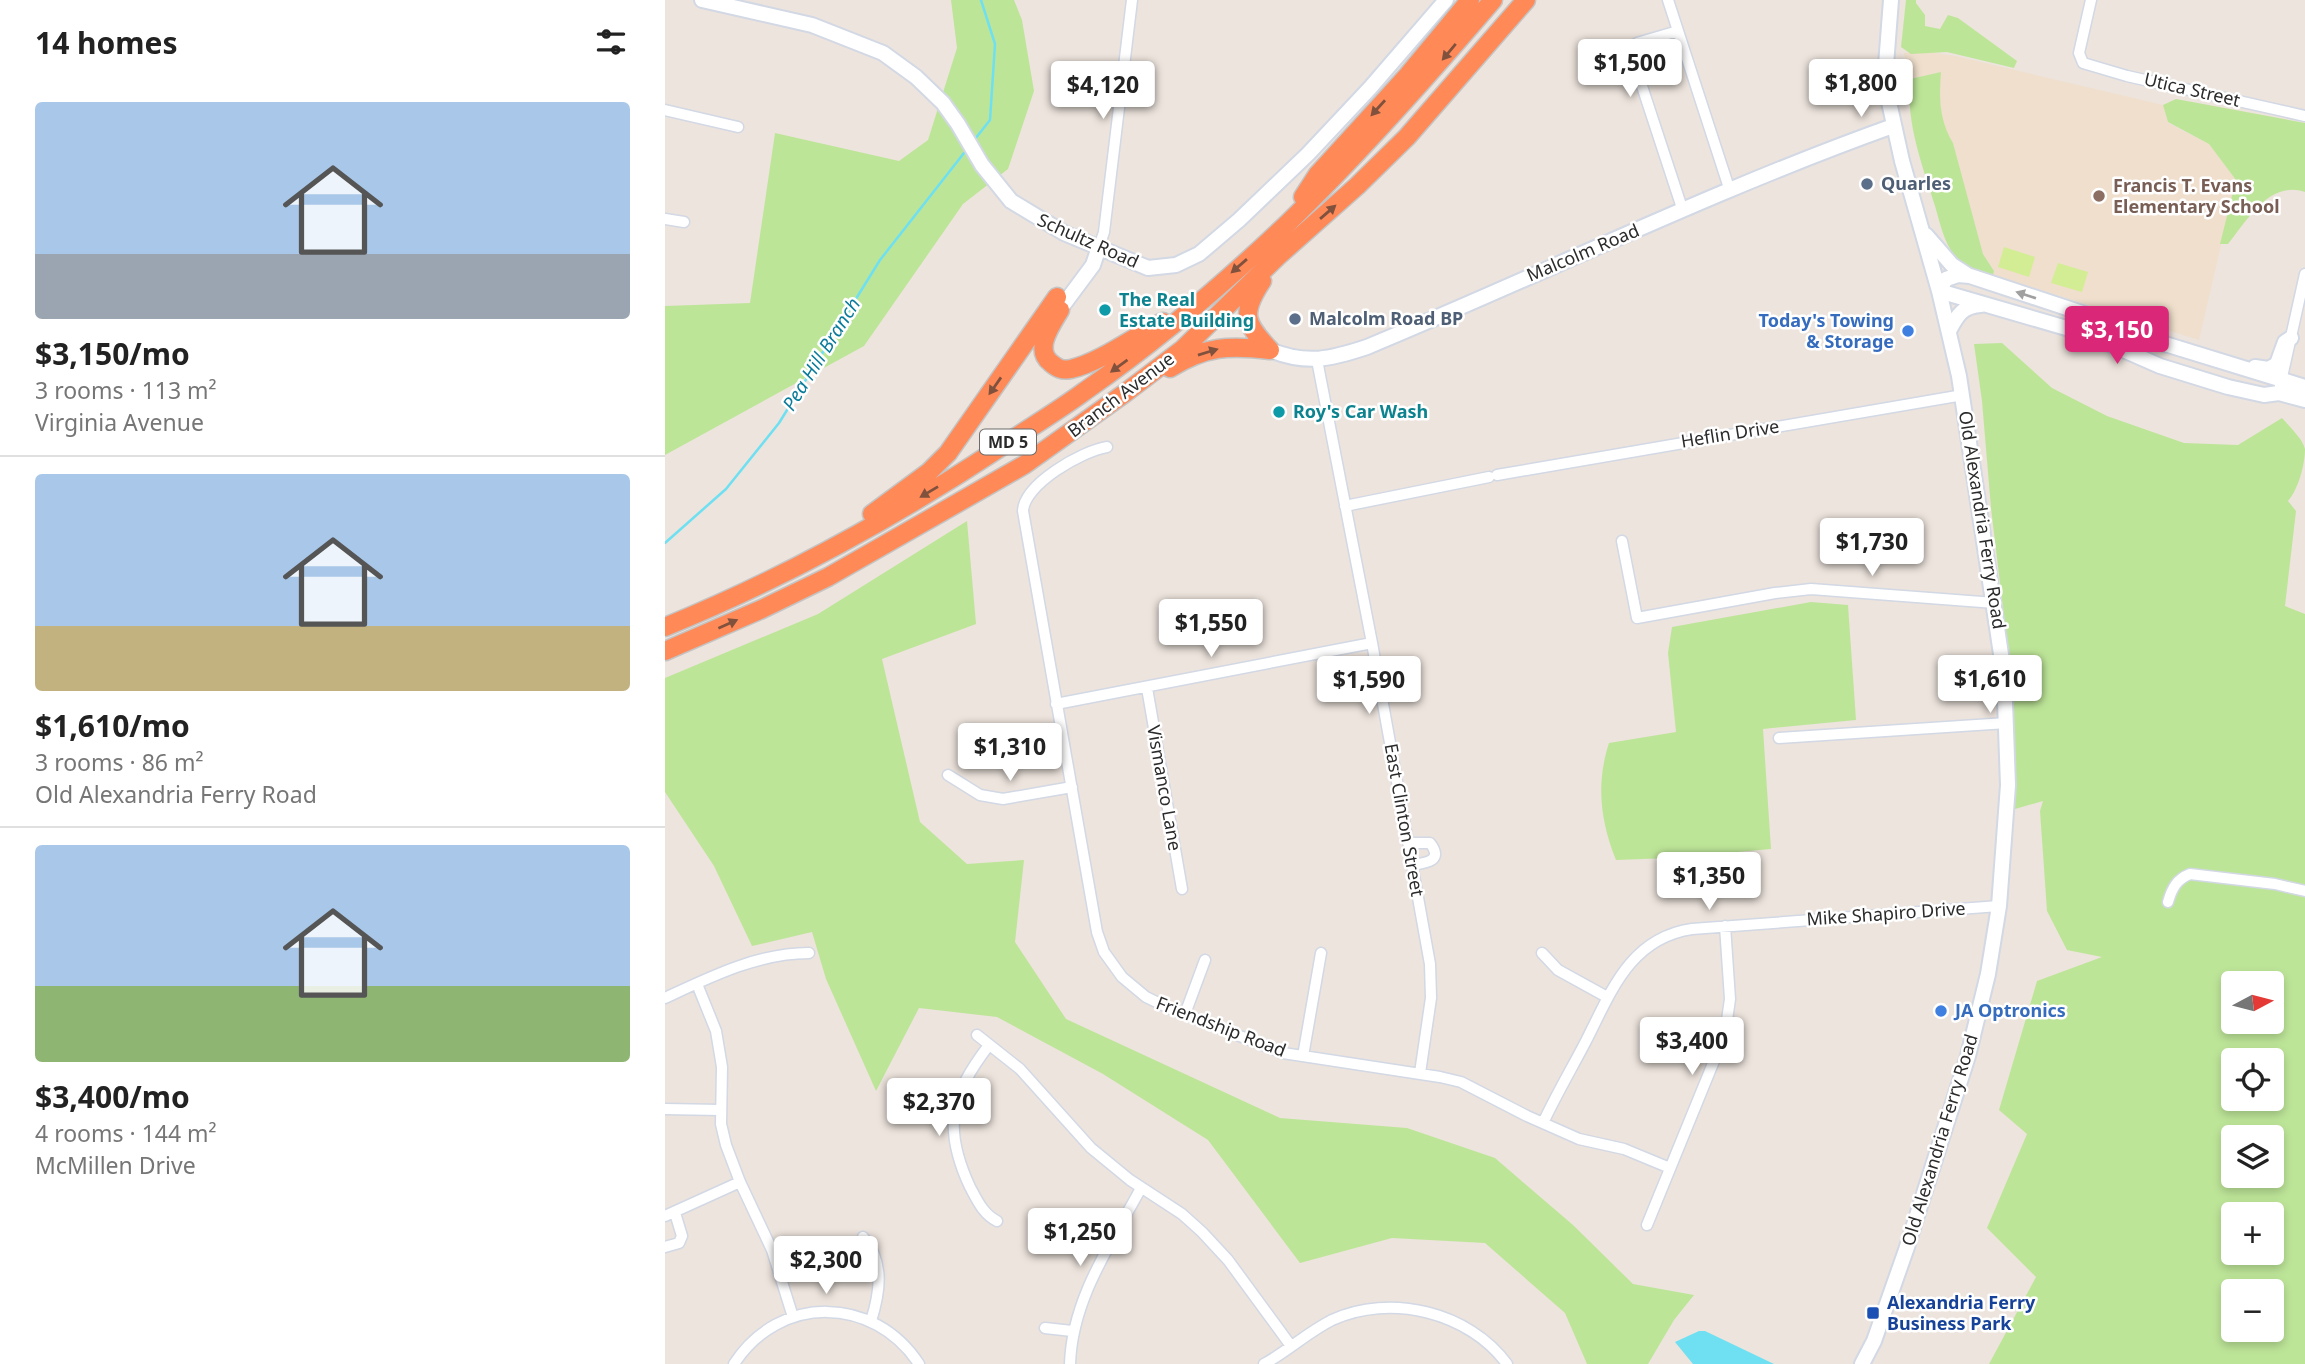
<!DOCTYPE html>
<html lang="en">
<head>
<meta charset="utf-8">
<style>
	:root { --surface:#fff; --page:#f6f6f6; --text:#222; --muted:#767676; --line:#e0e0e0; --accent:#db2777 }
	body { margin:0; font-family:"Noto Sans",sans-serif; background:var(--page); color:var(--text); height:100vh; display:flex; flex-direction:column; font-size:26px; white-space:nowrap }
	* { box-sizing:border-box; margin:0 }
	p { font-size:23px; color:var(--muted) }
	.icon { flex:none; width:38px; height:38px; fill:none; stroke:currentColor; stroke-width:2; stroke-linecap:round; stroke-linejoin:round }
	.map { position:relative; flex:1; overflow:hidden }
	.drawer { display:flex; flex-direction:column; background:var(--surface); width:665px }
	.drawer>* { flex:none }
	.needle { width:46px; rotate:83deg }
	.tools { position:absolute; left:1556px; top:971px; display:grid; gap:14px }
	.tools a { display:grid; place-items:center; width:63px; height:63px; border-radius:7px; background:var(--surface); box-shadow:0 4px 10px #0003; font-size:35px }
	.price { position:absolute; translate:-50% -60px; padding:0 16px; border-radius:7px; background:#fff; color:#222; font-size:23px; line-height:46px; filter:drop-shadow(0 2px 4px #0008) }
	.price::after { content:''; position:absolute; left:50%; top:42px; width:21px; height:16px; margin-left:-10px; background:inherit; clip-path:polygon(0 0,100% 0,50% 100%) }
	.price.on { background:var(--accent); color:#fff }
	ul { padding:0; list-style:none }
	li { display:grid; align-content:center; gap:14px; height:371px; padding:0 35px }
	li+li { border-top:2px solid var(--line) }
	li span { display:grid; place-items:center; height:217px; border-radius:7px; color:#555 }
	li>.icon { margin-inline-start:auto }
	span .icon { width:126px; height:126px; fill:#fffc; stroke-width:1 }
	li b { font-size:30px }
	h2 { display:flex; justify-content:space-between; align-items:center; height:84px; padding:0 35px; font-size:30px }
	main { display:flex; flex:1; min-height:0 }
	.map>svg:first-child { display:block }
	.education { fill:#efdfcc }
	.green { fill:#bde598; fill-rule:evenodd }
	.pitch { fill:#d3ed94 }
	.water { fill:#6ee0f2 }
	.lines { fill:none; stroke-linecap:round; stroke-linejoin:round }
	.stream { stroke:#6ee0f2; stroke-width:2.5 }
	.street-casing { stroke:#d2d8e4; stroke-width:13 }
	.secondary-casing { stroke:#d2d8e4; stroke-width:18 }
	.highway-casing { stroke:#c4c4c4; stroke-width:21 }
	.street { stroke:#fff; stroke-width:10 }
	.secondary { stroke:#fff; stroke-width:14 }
	.highway { stroke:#ff8957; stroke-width:18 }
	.oneway { fill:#80513d }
	.oneway2 { fill:#a0a0a0 }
	.service-dot { fill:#5c6f8a; stroke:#fff; stroke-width:2.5 }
	.education-dot { fill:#8d6e63; stroke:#fff; stroke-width:2.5 }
	.culture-dot { fill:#0f9aa8; stroke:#fff; stroke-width:2.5 }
	.shop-dot { fill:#3f7fe0; stroke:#fff; stroke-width:2.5 }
	.transit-dot { fill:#1a4fb4; stroke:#fff; stroke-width:2.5 }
	.labels { text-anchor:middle; stroke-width:5; stroke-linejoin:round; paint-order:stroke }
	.shield { fill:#fff; stroke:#6b6b6b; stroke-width:2 }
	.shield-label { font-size:16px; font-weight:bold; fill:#2b2b2b }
	.street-label { font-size:18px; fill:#2b2b2b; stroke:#fff }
	.service-label { font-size:18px; font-weight:bold; fill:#4e5e75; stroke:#fff; text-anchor:start }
	.education-label { font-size:18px; font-weight:bold; fill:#785e54; stroke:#fff; text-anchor:start }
	.culture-label { font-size:18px; font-weight:bold; fill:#0d838f; stroke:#fff; text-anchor:start }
	.shop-label { font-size:18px; font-weight:bold; fill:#366cbe; stroke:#fff; text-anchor:end }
	.transit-label { font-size:18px; font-weight:bold; fill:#164399; stroke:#fff; text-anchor:start }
	.water-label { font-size:19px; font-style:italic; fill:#0a7b9a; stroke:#fff }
</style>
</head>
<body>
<main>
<section class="drawer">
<h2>14 homes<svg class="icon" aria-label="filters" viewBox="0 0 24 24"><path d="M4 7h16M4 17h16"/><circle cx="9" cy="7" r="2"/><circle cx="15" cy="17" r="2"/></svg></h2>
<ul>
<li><span style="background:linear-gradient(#a9c7e8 70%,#9aa5b1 0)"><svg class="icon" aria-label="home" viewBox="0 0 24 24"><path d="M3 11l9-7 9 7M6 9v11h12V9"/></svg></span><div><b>$3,150/mo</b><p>3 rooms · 113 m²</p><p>Virginia Avenue</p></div></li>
<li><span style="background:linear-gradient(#a9c7e8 70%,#c2b280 0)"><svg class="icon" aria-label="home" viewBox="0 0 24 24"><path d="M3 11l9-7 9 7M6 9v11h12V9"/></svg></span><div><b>$1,610/mo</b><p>3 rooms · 86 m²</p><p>Old Alexandria Ferry Road</p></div></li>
<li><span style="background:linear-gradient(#a9c7e8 65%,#8fb573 0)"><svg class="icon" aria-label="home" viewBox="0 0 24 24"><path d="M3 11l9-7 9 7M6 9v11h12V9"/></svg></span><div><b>$3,400/mo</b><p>4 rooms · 144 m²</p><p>McMillen Drive</p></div></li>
</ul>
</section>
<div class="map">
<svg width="1640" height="1364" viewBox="0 0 1640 1364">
	<rect width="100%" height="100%" fill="#ede4dd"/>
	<path class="education" d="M1256,51L1290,56L1498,105L1503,123L1544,144L1571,180L1534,340L1328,275L1329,271L1318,254L1288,143L1278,127L1274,91L1276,72L1245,79L1239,53Z"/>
	<path class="green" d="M286,0H349L357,20L369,91L343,169L298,204L199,346L0,455V306L85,303L110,133L234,161L263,140L292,48Z
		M1241,0H1251V3L1260,15V26L1275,29L1283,15L1293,18L1352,61L1349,68L1282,52L1246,54L1236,47Z
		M1276,72C1274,98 1274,120 1288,143L1318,254L1329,271L1328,275C1315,274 1299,267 1290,256C1279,243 1275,223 1270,206C1257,164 1241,124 1245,79Z
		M1511,99L1640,123V192C1604,180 1582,221 1563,244H1555L1571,180L1544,144L1503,122L1498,105Z
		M1337,343L1387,388L1442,416L1519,443L1573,445L1617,418C1624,426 1638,439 1640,449C1640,465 1633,490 1623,501L1631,511L1620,606L1640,614V1364H1324L1371,1277L1322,1228L1362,1134L1334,1110L1372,981L1437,957L1402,950L1382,911L1375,811L1378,801L1350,809L1348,692L1326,508L1317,401L1309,344ZM1568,984H1606V1022H1568ZM1568,1060H1606V1099H1568ZM1568,1138H1606V1176H1568ZM1568,1214H1606V1253H1568ZM1568,1292H1606V1330H1568Z
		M302,521L311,624L217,659L255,822L302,864L359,860L350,942L401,1019L615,1118L742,1128L830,1158L908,1225L968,1284L1029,1295L1009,1320L983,1364H922L900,1313L820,1243L727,1238L635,1263L543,1140L438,1074L332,1017L254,1008L211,1091L161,979L147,932L87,946L49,866L0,792V678L153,614Z
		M1146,602L1183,605L1191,720L1098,729L1106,849L1005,858L951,860C935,820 931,783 944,743L1011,732L1003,653L1007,627Z"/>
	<path class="pitch" d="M1339,247L1370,257L1364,277L1333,267Z
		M1393,263L1423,272L1417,292L1386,283Z"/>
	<path class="water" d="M1034,1331H1040L1109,1364H1028L1010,1342Z"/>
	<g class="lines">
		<path class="stream" d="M310,139L325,120L330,44L316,0
			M0,543L61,489L114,423L215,260L299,153"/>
		<g class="street-casing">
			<path id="street" d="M1003,0L1065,191
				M1426,0L1414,53L1418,63L1462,76L1640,116
				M1013,31L972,43L969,54L973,74L1018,211
				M0,110L73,127
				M0,219L19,222
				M434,247L439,232L467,0
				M652,360L707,643L765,964L766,998L755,1073
				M1615,386L1640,274
				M442,447C417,451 359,484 358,511L432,932L439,952L457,977L481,997L506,1009L618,1053L775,1077L796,1082L862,1116L914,1139L959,1149L1005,1168
				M832,475L1298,395
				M680,506L824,477
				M957,541L972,618L1110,593L1146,589L1330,603
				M482,688L517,889
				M391,704L707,643
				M1114,738L1342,723
				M283,775L315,795L338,799L407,787
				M743,843H765C779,861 761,863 747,865
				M1503,902C1507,888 1512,879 1525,874L1610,884L1640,891
				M877,953L893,970L942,997
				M32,984L51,1031L57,1067L56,1124L61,1145L75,1182L107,1250L128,1317
				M0,998C45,977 93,953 144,953
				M520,1014L540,960
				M312,1035L355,1069L426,1148L465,1180L517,1214L537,1232L563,1260L626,1346
				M324,1045C286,1095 277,1127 305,1187C312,1200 318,1214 332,1221
				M638,1056L656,953
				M0,1109L55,1110
				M878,1123C891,1095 907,1068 921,1041C946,992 965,938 1027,929L1334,906
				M0,1216L75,1182
				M982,1225L1060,1034L1065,999L1060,926
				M198,1237C220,1262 215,1292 206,1321
				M0,1247L14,1243L17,1236L10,1213
				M380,1328L407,1331
				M69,1364C114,1294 209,1295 254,1364
				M405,1364C407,1299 446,1244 476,1188
				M599,1364C623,1351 643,1332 667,1320C725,1293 804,1312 842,1364"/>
		</g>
		<g class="secondary-casing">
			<path id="secondary" d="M37,0L147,25L218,53L251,77L278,103L293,124L317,165L346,201L399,233L483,268L511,265L534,254L574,220L643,154L705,88L781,0
				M1261,235L1287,265L1304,276
				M399,304L428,265L434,247
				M1284,331C1292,316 1297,306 1316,305
				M605,350C642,365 666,359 702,347C878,274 1049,190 1228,126
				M1590,367L1603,369L1612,364L1620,342L1626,338
				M1640,387L1474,336L1423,315L1305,276L1293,275L1281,279L1274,291L1422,334L1495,366L1563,387L1599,395L1614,393L1640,400
				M1197,1364L1209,1341L1241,1250L1303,1056L1323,974L1334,906L1343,785L1339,674L1294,376L1274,291L1237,161L1224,102L1221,65L1226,0"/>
		</g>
		<g class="highway-casing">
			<path id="highway" d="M638,197L653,174L743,75L805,0
				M597,281C575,314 580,323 605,350
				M395,310C387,324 368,349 386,363C392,368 397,371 406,369C436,362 470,336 498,322
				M505,368C541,346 564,345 605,350
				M207,514L264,472L283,453L392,297
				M0,627C118,579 230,517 336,447C364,428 393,411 420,391C492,341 560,283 624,222C696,152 763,76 828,0
				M0,651L97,609L163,577L359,465L460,393L518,349L612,257L692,186L742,137L861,0"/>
		</g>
		<use href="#street" class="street"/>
		<use href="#secondary" class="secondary"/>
		<use href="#highway" class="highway"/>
	</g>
	<defs><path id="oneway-solid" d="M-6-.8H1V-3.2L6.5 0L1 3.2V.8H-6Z" transform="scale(1.75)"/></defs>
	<g class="oneway">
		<use href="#oneway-solid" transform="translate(784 52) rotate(130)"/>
		<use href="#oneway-solid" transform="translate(713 108) rotate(132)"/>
		<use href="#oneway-solid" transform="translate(663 212) rotate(-41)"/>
		<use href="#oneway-solid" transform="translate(574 266) rotate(139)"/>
		<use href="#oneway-solid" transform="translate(543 352) rotate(-17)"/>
		<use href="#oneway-solid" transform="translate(454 366) rotate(144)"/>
		<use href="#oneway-solid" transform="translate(330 386) rotate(125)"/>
		<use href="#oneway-solid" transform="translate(264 492) rotate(149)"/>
		<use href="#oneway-solid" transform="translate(63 624) rotate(-24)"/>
	</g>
	<use class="oneway2" href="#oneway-solid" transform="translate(1361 295) rotate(-162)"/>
	<g class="service-dot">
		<circle cx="1202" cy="184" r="7"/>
		<circle cx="630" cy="319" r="7"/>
	</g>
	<circle class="education-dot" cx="1434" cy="196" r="7"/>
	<g class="culture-dot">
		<circle cx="440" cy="310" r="7"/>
		<circle cx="614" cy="412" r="7"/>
	</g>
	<g class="shop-dot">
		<circle cx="1243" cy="331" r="7"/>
		<circle cx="1276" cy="1011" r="7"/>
	</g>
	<rect class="transit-dot" x="1201" y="1306" width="14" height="14" rx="3.5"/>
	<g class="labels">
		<rect class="shield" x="315" y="429.5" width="56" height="25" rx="5"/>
		<g class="shield-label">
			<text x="343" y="448">MD 5</text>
		</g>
		<g class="street-label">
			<text transform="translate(1527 90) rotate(13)" y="6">Utica Street</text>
			<text transform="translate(423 241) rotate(24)" y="6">Schultz Road</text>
			<text transform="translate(918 253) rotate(-23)" y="6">Malcolm Road</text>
			<text transform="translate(456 395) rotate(-37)" y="6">Branch Avenue</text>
			<text transform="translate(1065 434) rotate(-9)" y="6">Heflin Drive</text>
			<text transform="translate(1317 520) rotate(81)" y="6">Old Alexandria Ferry Road</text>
			<text transform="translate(499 788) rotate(80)" y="6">Vismanco Lane</text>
			<text transform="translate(739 820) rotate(80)" y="6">East Clinton Street</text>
			<text transform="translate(1221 914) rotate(-4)" y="6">Mike Shapiro Drive</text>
			<text transform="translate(556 1027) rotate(21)" y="6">Friendship Road</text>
			<text transform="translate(1275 1140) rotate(-73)" y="6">Old Alexandria Ferry Road</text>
		</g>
		<g class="service-label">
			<text x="1216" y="190">Quarles</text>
			<text x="644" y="325">Malcolm Road BP</text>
		</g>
		<g class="education-label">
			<text x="1448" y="192">Francis T. Evans<tspan x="1448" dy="21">Elementary School</tspan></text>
		</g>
		<g class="culture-label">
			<text x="454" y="306">The Real<tspan x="454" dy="21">Estate Building</tspan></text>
			<text x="628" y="418">Roy's Car Wash</text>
		</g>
		<g class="shop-label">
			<text x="1229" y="327">Today's Towing<tspan x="1229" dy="21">&amp; Storage</tspan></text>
			<text x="1290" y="1017" text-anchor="start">JA Optronics</text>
		</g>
		<g class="transit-label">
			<text x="1222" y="1309">Alexandria Ferry<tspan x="1222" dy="21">Business Park</tspan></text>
		</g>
		<g class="water-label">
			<text transform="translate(156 354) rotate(-58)" y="7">Pea Hill Branch</text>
		</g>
	</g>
</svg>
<div class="tools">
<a><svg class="needle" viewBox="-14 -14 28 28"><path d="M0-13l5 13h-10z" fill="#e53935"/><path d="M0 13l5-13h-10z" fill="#767676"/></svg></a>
<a><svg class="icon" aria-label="locate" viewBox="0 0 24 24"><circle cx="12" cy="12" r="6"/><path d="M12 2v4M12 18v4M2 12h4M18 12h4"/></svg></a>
<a><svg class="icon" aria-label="layers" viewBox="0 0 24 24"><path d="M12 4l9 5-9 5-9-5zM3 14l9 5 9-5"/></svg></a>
<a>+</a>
<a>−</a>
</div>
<b class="price" style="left:965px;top:99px">$1,500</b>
<b class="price" style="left:1196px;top:119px">$1,800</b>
<b class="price" style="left:438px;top:121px">$4,120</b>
<b class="price on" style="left:1452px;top:366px">$3,150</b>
<b class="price" style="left:1207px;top:578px">$1,730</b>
<b class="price" style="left:546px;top:659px">$1,550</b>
<b class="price" style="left:1325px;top:715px">$1,610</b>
<b class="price" style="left:704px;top:716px">$1,590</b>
<b class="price" style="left:345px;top:783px">$1,310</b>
<b class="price" style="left:1044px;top:912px">$1,350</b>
<b class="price" style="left:1027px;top:1077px">$3,400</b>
<b class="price" style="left:274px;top:1138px">$2,370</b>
<b class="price" style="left:415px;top:1268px">$1,250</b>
<b class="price" style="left:161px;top:1296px">$2,300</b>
</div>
</main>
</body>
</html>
